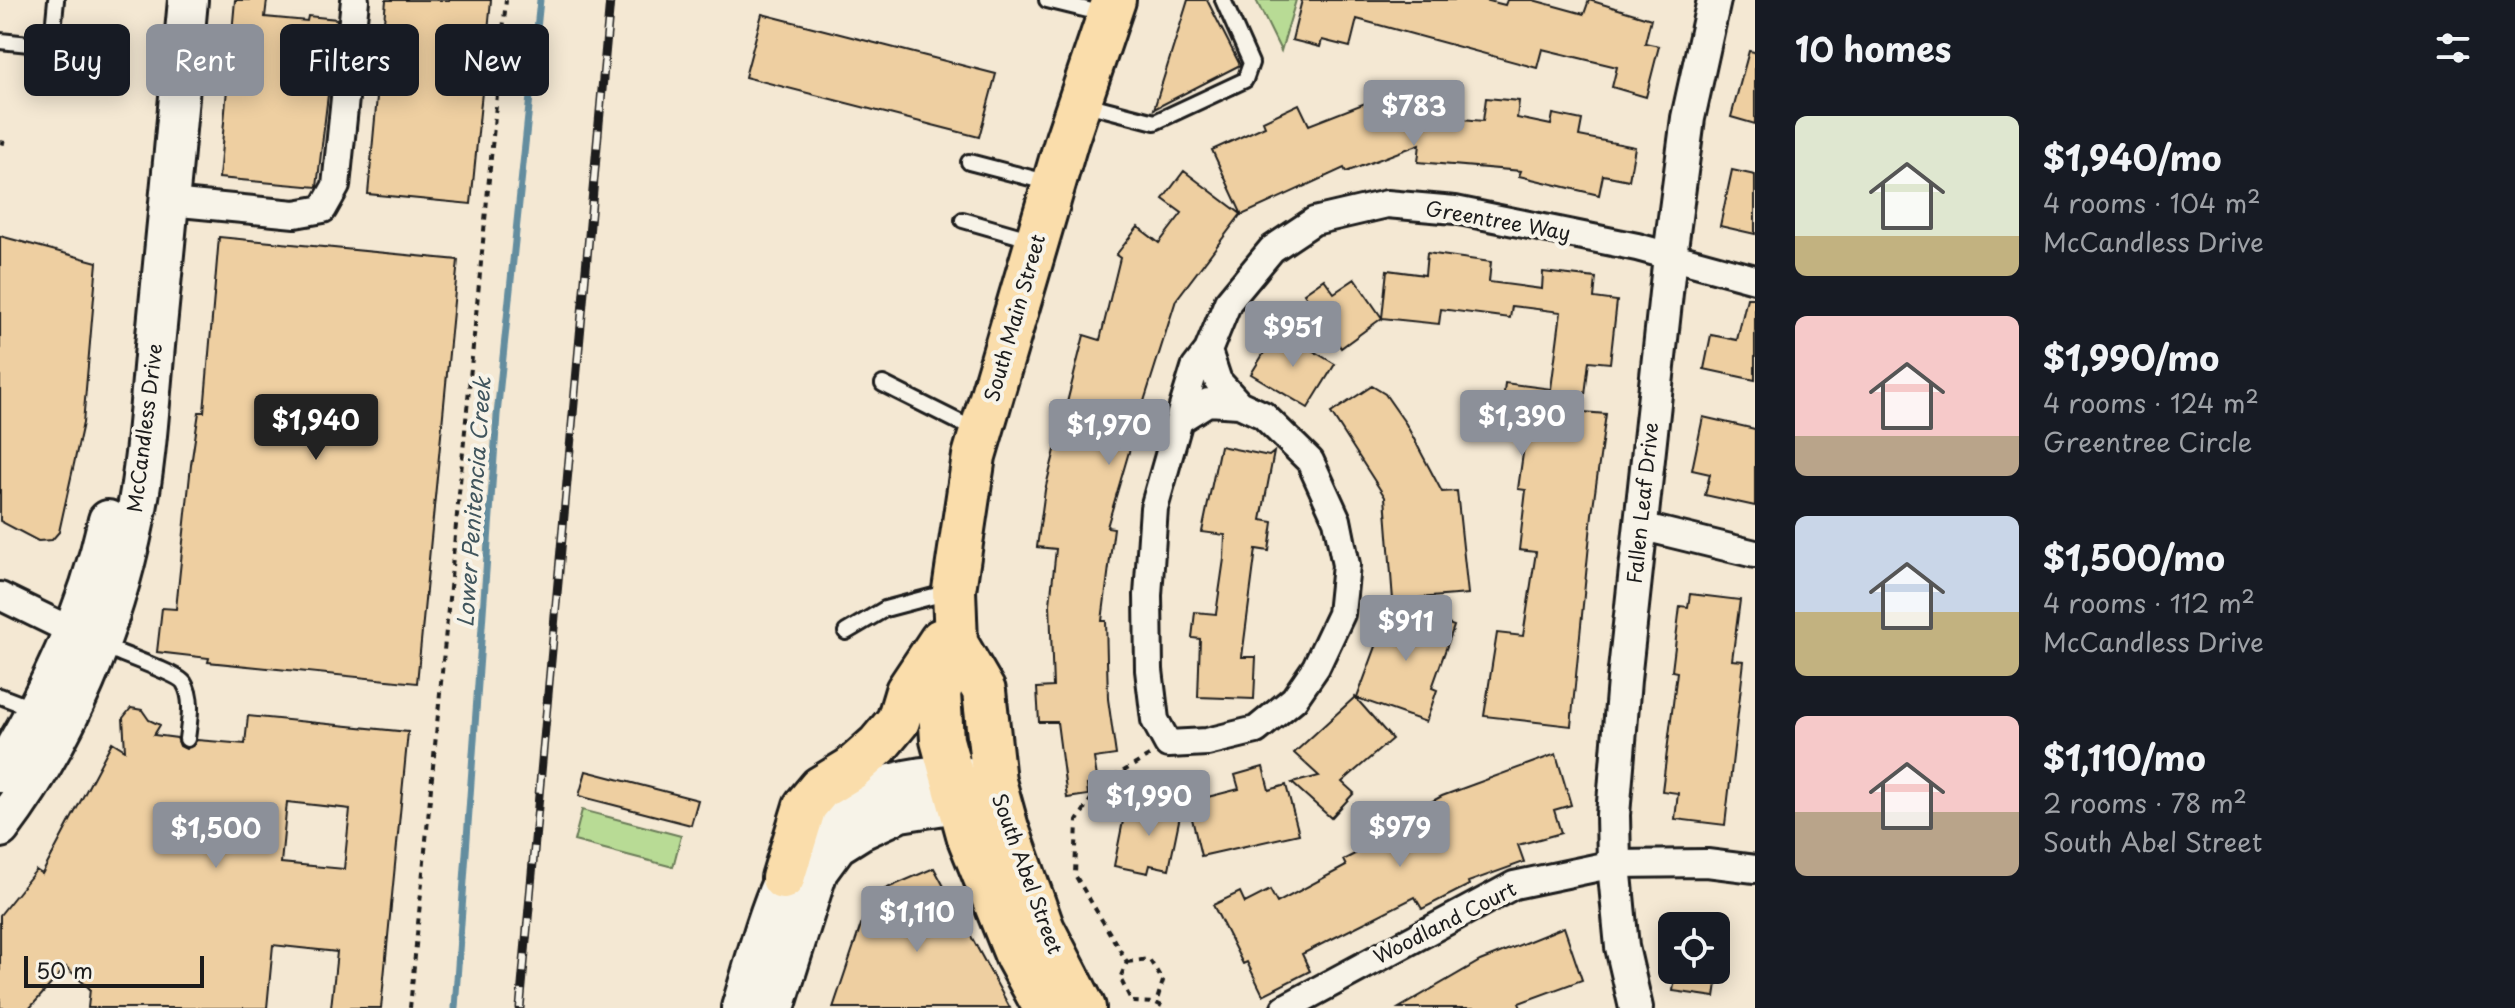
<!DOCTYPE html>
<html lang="en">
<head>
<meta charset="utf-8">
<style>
	:root { --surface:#171b24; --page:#20242c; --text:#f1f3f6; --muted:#9ea1a6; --accent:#8c9099 }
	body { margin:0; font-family:"Playpen Sans",sans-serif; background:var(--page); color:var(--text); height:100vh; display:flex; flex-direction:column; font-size:30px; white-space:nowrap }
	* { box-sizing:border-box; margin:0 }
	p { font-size:26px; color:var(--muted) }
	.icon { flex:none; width:44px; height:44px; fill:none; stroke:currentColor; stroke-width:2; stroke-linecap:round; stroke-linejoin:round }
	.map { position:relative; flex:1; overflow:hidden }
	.details { display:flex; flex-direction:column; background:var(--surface); width:760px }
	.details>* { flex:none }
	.hud { position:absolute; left:24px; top:24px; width:760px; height:72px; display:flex; gap:16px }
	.buttons { position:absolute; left:1658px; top:912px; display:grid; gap:16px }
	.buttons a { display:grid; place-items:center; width:72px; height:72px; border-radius:12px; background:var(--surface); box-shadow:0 4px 20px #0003; font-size:40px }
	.scale { position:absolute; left:24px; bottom:20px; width:180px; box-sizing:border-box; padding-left:8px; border:4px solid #1c1c1c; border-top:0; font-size:22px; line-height:28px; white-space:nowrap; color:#1c1c1c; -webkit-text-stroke:6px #f7f3e8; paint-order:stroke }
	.price { position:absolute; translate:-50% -68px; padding:0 18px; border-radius:8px; background:var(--accent); color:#fff; font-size:26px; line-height:52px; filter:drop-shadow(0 2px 4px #0008) }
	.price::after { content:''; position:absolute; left:50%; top:48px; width:24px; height:18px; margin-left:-12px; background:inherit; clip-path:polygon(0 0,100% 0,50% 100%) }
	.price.on { background:#222; color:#fff }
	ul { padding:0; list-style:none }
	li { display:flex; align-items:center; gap:24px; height:200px; padding:0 40px }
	li span { display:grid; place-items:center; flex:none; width:224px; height:160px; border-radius:12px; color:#555 }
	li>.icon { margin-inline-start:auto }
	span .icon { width:96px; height:96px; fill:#fffc; stroke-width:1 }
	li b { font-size:34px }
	h2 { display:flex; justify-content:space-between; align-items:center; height:96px; padding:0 40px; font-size:34px }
	.tag { padding:0 28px; border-radius:12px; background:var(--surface); box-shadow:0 4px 20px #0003; font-size:28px; line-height:72px }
	.tag.on { background:var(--accent); color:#fff }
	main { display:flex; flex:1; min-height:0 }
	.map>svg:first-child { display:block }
	.green { fill:#b8db95; stroke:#6a7c58; stroke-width:2 }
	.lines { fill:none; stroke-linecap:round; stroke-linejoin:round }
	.stream { stroke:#648d9f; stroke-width:7 }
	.building { fill:#eecfa1; stroke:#1c1c1c; stroke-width:2; fill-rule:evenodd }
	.service-casing { stroke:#1c1c1c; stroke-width:20 }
	.minor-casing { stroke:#1c1c1c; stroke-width:32 }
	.tertiary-casing { stroke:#1c1c1c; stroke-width:38 }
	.secondary-casing { stroke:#1c1c1c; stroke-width:44 }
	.primary-casing { stroke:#1c1c1c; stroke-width:48 }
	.path { stroke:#1c1c1c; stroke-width:4; stroke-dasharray:6 6; stroke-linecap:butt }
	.service { stroke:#f7f3e8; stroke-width:14 }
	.minor { stroke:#f7f3e8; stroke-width:26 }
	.tertiary { stroke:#f7f3e8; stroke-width:32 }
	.secondary { stroke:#f7f3e8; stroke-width:38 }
	.primary { stroke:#faddab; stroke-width:42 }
	.rail-casing { stroke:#1c1c1c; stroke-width:9 }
	.rail { stroke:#f7f3e8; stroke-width:6; stroke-dasharray:18; stroke-linecap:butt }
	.labels { text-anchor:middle; stroke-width:8; stroke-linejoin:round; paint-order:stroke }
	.street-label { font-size:20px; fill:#1c1c1c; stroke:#f7f3e8 }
	.water-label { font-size:22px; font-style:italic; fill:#40555d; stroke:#f7f3e8 }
</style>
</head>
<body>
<main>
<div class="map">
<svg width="1755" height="1008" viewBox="0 0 1755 1008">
	<rect width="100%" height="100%" fill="#f4e8d3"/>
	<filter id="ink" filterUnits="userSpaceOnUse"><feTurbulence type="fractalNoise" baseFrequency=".0125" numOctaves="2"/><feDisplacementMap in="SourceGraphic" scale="16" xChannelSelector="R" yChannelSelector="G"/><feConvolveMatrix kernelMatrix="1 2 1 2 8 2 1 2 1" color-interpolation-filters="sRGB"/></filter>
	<g filter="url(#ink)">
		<path class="green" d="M1256,0H1296L1281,51Z
			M582,810L681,836L673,867L574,841Z"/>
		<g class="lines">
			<path class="stream" d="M455,1008L497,415L540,0"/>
		</g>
		<path class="building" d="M235,0H267L265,17L307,21L308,16L337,19L317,187L219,178Z
			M386,0H491L471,204L368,194Z
			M1188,0H1207L1240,65L1154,109Z
			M1302,0H1485L1505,5L1507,0H1533L1584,14L1589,0L1651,19L1645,43L1659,46L1646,97L1612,87L1617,67L1542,49L1537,68L1357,19L1350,47L1322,40L1320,47L1292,40Z
			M762,14L996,74L979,137L745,77Z
			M1749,51L1755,52V124L1731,117Z
			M1486,98L1519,101L1517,118L1551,125L1553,114L1582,120L1579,136L1635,147L1629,180L1603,175L1599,195L1519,176L1521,171L1418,162L1420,144L1346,172L1344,168L1242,215L1212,150L1265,126L1263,121L1299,104L1309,125L1368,102L1442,110L1441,117L1483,121Z
			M1732,170L1755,175V234L1720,226Z
			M1184,171L1241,214L1176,300L1140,414L1107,527L1114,528L1102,621H1106L1108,699L1116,755L1094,758L1098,784L1087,785L1088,795L1067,798L1057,722H1039L1037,688L1053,687L1050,604L1056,549L1037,547L1045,490L1084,335L1100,340L1120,258L1116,255L1138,227L1159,243L1182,213L1163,199Z
			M0,236L97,262L83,423L59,532L52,540L38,541L0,521Z
			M219,237L458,260L417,683L208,662L209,658L157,652L162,608L176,609L191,465L199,412H204Z
			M1427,253L1491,262L1489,282L1542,289L1543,272L1596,278L1594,298L1617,301L1610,363L1589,361L1583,412L1606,414L1592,514L1571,726L1484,716L1497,633L1523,636L1536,552L1519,550L1526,490L1518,489L1527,425L1501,422L1505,383L1551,389L1561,312L1512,306L1510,318L1441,309L1439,324L1382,318L1341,348L1304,293L1324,279L1334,293L1355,279L1382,318L1387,270L1425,275Z
			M1747,298H1755V380L1704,369L1711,335L1737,340Z
			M1278,330L1335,364L1308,408L1251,374Z
			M1372,386L1385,394L1406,424L1442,492L1457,491L1468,594L1393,600L1385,497L1331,413Z
			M1703,417L1755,429V506L1705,495L1710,474L1692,470Z
			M1220,446L1269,456L1274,452L1261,520L1273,522L1269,551L1256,549L1242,657H1256L1254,699L1198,697L1200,639L1192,638L1195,612L1216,614L1224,559L1225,535L1202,532Z
			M1690,594L1740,600L1732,660L1744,661L1725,825L1675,819L1678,793L1662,791L1677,672L1672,671L1680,606L1688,607Z
			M1392,603L1454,626L1432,688L1437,690L1426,722L1357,698Z
			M1355,697L1392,739L1342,782L1354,793L1331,818L1292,783L1319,776L1294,753Z
			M131,708L142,710L149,720L160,725L154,735L177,738L180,746L186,749L197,740L245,744L248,716L408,732L381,1008H331L337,952L273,945L267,1008H88L90,989L66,967L30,1008H0V915L36,870L42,874L112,742L125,750L123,718ZM287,802L350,809L344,869L281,863Z
			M1556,754L1571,805L1554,810L1561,833L1518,845L1524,862L1468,882L1469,885L1422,909L1415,897L1302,954L1310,971L1263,995L1247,962L1243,964L1213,905L1240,892L1245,903L1270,890L1277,903L1346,866L1343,860L1382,840L1377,831L1442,796Z
			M1263,767L1269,790L1286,785L1299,834L1201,856L1188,802L1239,789L1235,775Z
			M586,771L698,800L691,825L579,796Z
			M1150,800L1182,806L1169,869L1150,865L1148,873L1114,866L1124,816L1146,820Z
			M934,868L1010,1008H833L871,895Z
			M1564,927L1582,980L1519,1003L1521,1008H1399L1480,961Z
			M1676,970H1719L1715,997L1673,991Z"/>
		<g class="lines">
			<g class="service-casing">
				<path id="service" d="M1047,0L1104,14
					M0,41L49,46L52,41L56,0
					M1082,103L1155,122L1245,80L1251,63L1223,0
					M969,162L1050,183
					M963,220L1033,240
					M883,384L979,432
					M846,632L885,609L949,592
					M100,645C115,652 179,674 184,683C194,699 189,722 187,739
					M0,696L34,709"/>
			</g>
			<g class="minor-casing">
				<path id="minor" d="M170,202L295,214L323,209L336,186L355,0
					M1208,351L1218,381L1239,404
					M1208,402L1239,404L1263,415L1310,461L1337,520L1346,565L1341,614L1316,667L1294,699L1256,730L1207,742L1168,744L1155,720L1149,670L1148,595L1154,508L1179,420Z
					M1179,420L1195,368L1208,351L1228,302L1272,249L1314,221L1387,204L1455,210L1637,247L1755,279
					M1640,526L1755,554
					M0,596L74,632
					M1285,1008L1514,885L1614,864L1707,863L1755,869"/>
			</g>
			<g class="tertiary-casing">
				<path id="tertiary" d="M1636,1008L1622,947L1614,864L1613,815L1624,680L1670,256L1688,118L1714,0"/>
			</g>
			<g class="secondary-casing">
				<path id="secondary" d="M0,773C49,692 87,613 108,520
					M0,828C68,738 113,629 135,519C148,455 150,390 157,326C168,217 178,109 188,0
					M741,1008C754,966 765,920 783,880C816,804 901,763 980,779
					M775,1008L818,871L837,845L861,830L900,812L957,803L985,787"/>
			</g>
			<g class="primary-casing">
				<path id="primary" d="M956,643L984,691L994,781L1007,828L1043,929L1084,1008
					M783,878L805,806L820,788L851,769L878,745L898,721L907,691L941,640
					M1045,1008L1017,957L969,838L942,740L939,693L956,643L954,590L974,456L1067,139L1114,0"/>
			</g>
			<path class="path" d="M0,142L5,143
				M1149,756L1100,785L1077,821L1075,875L1127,962L1120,978L1132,1002L1156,1003L1166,1008
				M1127,962L1149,959L1163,981L1156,1003
				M410,1008L506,0"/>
			<use href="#service" class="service"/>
			<use href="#minor" class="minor"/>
			<use href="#tertiary" class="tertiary"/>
			<use href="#secondary" class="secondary"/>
			<use href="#primary" class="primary"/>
			<g class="rail-casing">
				<path id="rail" d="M520,1008L610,0"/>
			</g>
			<use href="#rail" class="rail"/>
		</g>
	</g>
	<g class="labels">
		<g class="street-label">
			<text transform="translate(1498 221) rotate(10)" y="7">Greentree Way</text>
			<text transform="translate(1015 318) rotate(-74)" y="7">South Main Street</text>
			<text transform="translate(145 428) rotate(-83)" y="7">McCandless Drive</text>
			<text transform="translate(1643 503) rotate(-84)" y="7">Fallen Leaf Drive</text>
			<text transform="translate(1027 874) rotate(70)" y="7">South Abel Street</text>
			<text transform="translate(1445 923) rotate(-27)" y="7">Woodland Court</text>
		</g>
		<g class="water-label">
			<text transform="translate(474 502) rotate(-86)" y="8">Lower Penitencia Creek</text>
		</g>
	</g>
</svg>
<div class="buttons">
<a><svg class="icon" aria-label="locate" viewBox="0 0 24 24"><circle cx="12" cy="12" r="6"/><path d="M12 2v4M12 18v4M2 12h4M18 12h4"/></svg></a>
</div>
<div class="scale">50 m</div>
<b class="price" style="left:1414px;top:148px">$783</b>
<b class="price" style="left:1293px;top:369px">$951</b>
<b class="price" style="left:1522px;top:458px">$1,390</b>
<b class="price on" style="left:316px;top:462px">$1,940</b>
<b class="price" style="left:1109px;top:467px">$1,970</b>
<b class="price" style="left:1406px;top:663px">$911</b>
<b class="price" style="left:1149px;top:838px">$1,990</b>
<b class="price" style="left:1400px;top:869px">$979</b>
<b class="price" style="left:216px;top:870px">$1,500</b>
<b class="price" style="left:917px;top:954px">$1,110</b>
<div class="hud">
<a class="tag">Buy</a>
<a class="tag on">Rent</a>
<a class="tag">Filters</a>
<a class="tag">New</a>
</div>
</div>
<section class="details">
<h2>10 homes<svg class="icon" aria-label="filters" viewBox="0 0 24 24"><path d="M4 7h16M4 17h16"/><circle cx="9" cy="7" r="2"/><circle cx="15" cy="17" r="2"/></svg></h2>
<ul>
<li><span style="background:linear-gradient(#dfe7d0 75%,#c2b280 0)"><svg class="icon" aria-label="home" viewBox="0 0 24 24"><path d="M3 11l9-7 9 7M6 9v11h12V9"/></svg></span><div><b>$1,940/mo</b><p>4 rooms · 104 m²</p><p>McCandless Drive</p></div></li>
<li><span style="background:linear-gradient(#f6c9c9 75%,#b9a48a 0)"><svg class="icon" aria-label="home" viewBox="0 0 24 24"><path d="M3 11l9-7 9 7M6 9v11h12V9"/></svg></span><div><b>$1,990/mo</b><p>4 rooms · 124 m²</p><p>Greentree Circle</p></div></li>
<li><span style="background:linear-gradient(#c9d6e8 60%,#c2b280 0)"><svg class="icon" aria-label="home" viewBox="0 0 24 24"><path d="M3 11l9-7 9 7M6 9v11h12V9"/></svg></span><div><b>$1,500/mo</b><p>4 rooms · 112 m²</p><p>McCandless Drive</p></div></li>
<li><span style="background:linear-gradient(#f6c9c9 60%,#b9a48a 0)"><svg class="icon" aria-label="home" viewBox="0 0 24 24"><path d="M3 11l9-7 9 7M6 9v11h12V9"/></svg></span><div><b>$1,110/mo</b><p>2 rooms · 78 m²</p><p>South Abel Street</p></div></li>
</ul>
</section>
</main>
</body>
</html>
